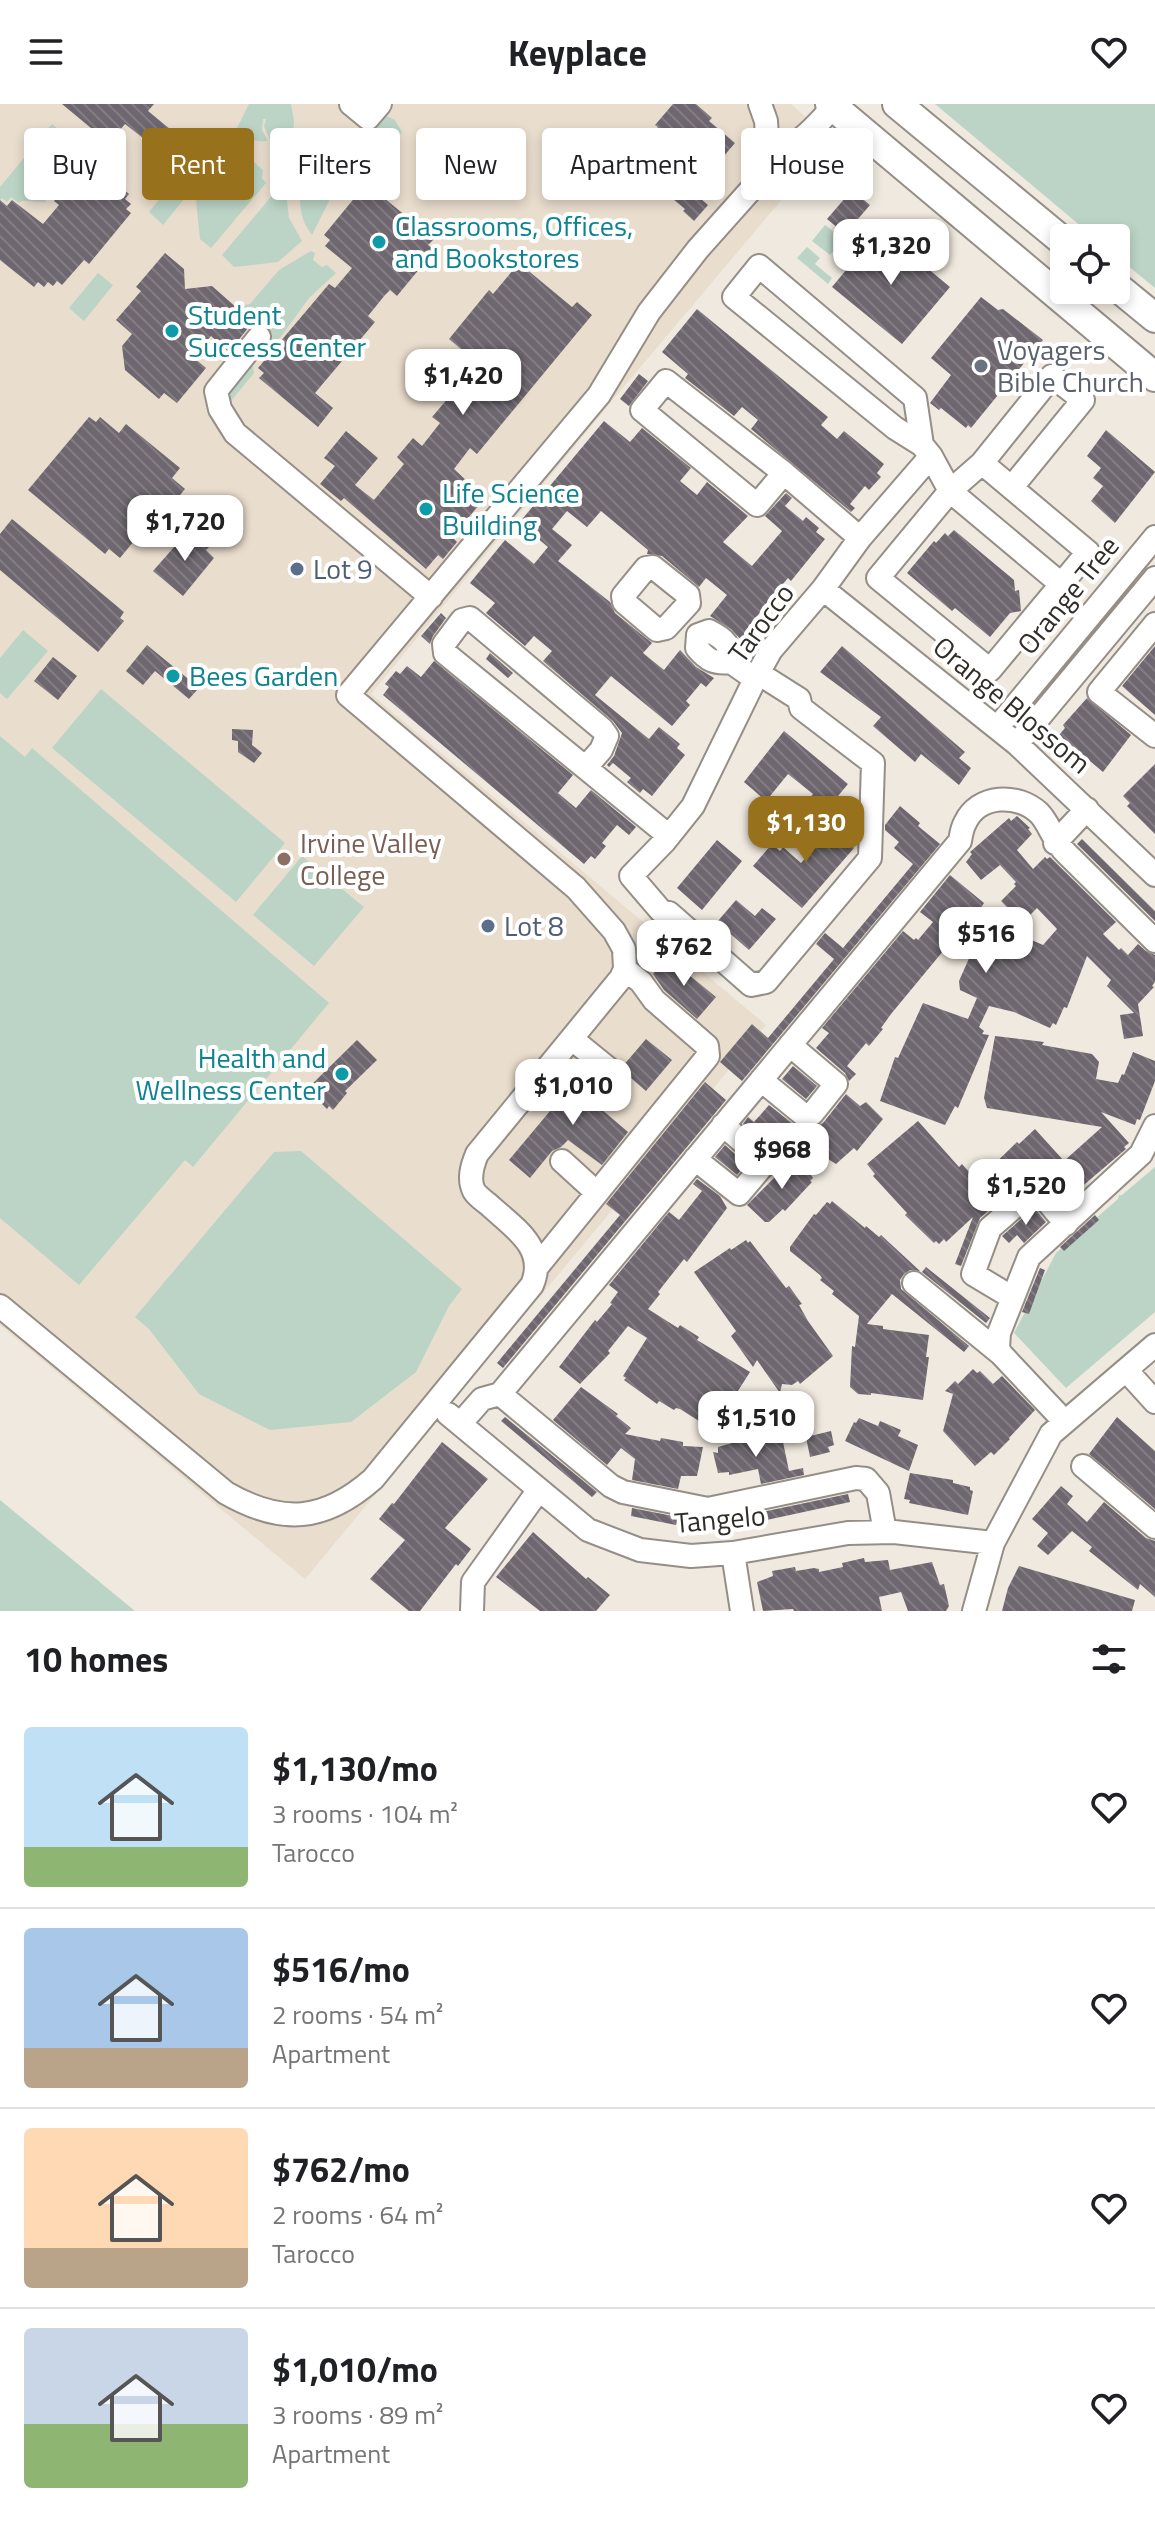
<!DOCTYPE html>
<html lang="en">
<head>
<meta charset="utf-8">
<style>
	:root { --surface:#fff; --page:#f2f2f2; --text:#202124; --muted:#757577; --line:#e0e0e0; --accent:#97711b }
	body { margin:0; font-family:"Titillium Web",sans-serif; background:var(--page); color:var(--text); height:100vh; display:flex; flex-direction:column; font-size:30px; white-space:nowrap }
	* { box-sizing:border-box; margin:0 }
	p { font-size:26px; color:var(--muted) }
	.icon { flex:none; width:44px; height:44px; fill:none; stroke:currentColor; stroke-width:2; stroke-linecap:round; stroke-linejoin:round }
	.map { position:relative; height:1507px; overflow:hidden }
	.details { display:flex; flex-direction:column; background:var(--surface); flex:1 }
	.details>* { flex:none }
	.hud { position:absolute; left:24px; top:24px; width:1108px; height:72px; display:flex; gap:16px }
	.buttons { position:absolute; left:1050px; top:120px; display:grid; gap:16px }
	.buttons a { display:grid; place-items:center; width:80px; height:80px; border-radius:8px; background:var(--surface); box-shadow:0 4px 12px #0003; font-size:40px }
	.price { position:absolute; translate:-50% -68px; padding:0 18px; border-radius:16px; background:#fff; color:#222; font-size:26px; line-height:52px; filter:drop-shadow(0 2px 4px #0008) }
	.price::after { content:''; position:absolute; left:50%; top:48px; width:24px; height:18px; margin-left:-12px; background:inherit; clip-path:polygon(0 0,100% 0,50% 100%) }
	.price.current { background:var(--accent); color:#fff }
	ul { padding:0; list-style:none }
	li { display:flex; align-items:center; gap:24px; height:200px; padding:0 24px }
	li+li { border-top:2px solid var(--line) }
	li span { display:grid; place-items:center; flex:none; width:224px; height:160px; border-radius:8px; color:#555 }
	li>.icon { margin-inline-start:auto }
	span .icon { width:96px; height:96px; fill:#fffc; stroke-width:1 }
	li b { font-size:34px }
	h2 { display:flex; justify-content:space-between; align-items:center; height:96px; padding:0 24px; font-size:34px }
	.chip { padding:0 28px; border-radius:8px; background:var(--surface); box-shadow:0 4px 12px #0003; font-size:28px; line-height:72px }
	.chip.current { background:var(--accent); color:#fff }
	header { display:flex; justify-content:space-between; align-items:center; height:104px; padding:0 24px; background:var(--surface); font-size:36px; font-weight:700 }
	.map>svg:first-child { display:block }
	.built { fill:#e9ddcd }
	.green { fill:#bbd4c6 }
	.building { fill:url(#building-back-hatch); fill-rule:evenodd }
	.lines { fill:none; stroke-linecap:round; stroke-linejoin:round }
	.minor-casing { stroke:#958e86; stroke-width:26 }
	.major-casing { stroke:#958e86; stroke-width:32 }
	.minor { stroke:#fff; stroke-width:22 }
	.major { stroke:#fff; stroke-width:28 }
	.culture-dot { fill:#0f9aa8; stroke:#fff; stroke-width:3 }
	.worship-dot { fill:#6b7280; stroke:#fff; stroke-width:3 }
	.service-dot { fill:#5c6f8a; stroke:#fff; stroke-width:3 }
	.education-dot { fill:#8d6e63; stroke:#fff; stroke-width:3 }
	.labels { text-anchor:middle; stroke-width:8; stroke-linejoin:round; paint-order:stroke }
	.culture-label { font-size:28px; fill:#0d838f; stroke:#fff; text-anchor:start }
	.worship-label { font-size:28px; fill:#5b616d; stroke:#fff; text-anchor:start }
	.service-label { font-size:28px; fill:#4e5e75; stroke:#fff; text-anchor:start }
	.street-label { font-size:28px; fill:#302d29; stroke:#fff }
	.education-label { font-size:28px; fill:#785e54; stroke:#fff; text-anchor:start }
</style>
</head>
<body>
<header><svg class="icon" aria-label="menu" viewBox="0 0 24 24"><path d="M4 6h16M4 12h16M4 18h16"/></svg>Keyplace<svg class="icon" aria-label="heart" viewBox="0 0 24 24"><path d="M12 20l-8-8c-3-5 5-10 8-4 3-6 11-1 8 4z"/></svg></header>
<div class="map">
<svg width="1155" height="1507" viewBox="0 0 1155 1507">
	<defs>
		<pattern id="building-back-hatch" width="6" height="6" patternUnits="userSpaceOnUse" patternTransform="scale(2)"><rect width="6" height="6" fill="#6e676f"/><path d="M-1 5l2 2M0 0l6 6M5-1l2 2" fill="none" stroke="#837d83"/></pattern>
	</defs>
	<rect width="100%" height="100%" fill="#f0e9df"/>
	<path class="built" d="M0,0H791L832,36L606,304L371,590L766,921L305,1475L0,1221Z"/>
	<path class="green" d="M249,0H291L294,17L293,30L270,36L264,22L266,15H263L262,26L268,37C255,39 246,34 236,26Z
		M935,0H1155V184L1116,152V134H1095Z
		M386,12L395,16L402,28L383,60L366,80L355,74L343,85L335,87L326,63C368,66 359,28 386,12Z
		M52,20L84,47L45,98L22,97L19,99L11,93L7,98L2,94L0,96V83Z
		M236,43L263,66L262,74L266,79L211,144L200,135L194,76L213,56Z
		M186,63L189,89L163,121L149,108Z
		M310,64L319,71L329,97L312,131C296,111 297,85 310,64Z
		M276,87L279,90L286,88L289,114L302,137L278,158L234,163L222,151Z
		M825,121L843,135L830,151L812,137Z
		M807,143L820,154L815,160L832,174L828,180L797,154Z
		M311,147L315,149L313,156L322,163L327,161L336,169L309,194L269,249L262,248L263,254L252,258L254,269L231,297H226L225,286L270,230L243,204L245,201L250,200L279,166Z
		M98,169L113,181L84,217L69,204Z
		M23,526L48,547L7,595L0,589V554Z
		M101,585L285,739L236,798L52,644Z
		M0,632L25,653L32,644L329,899L193,1063L185,1056L79,1181L0,1114Z
		M302,752L364,803L314,862L253,811Z
		M301,1047L462,1185L449,1202L416,1268L351,1318L270,1326L199,1290L149,1225L135,1213L274,1048Z
		M1155,1063V1208L1066,1284L1014,1229L1056,1149L1118,1095L1119,1091H1122Z
		M0,1396L135,1507H0Z"/>
	<path class="building" d="M62,0H154L148,7L181,34L160,59L143,44L148,38L125,20L109,39Z
		M673,0H696L712,14L709,17L735,39L693,88L708,101L694,117L683,107L685,105L629,58L658,23L655,21Z
		M98,64L129,90L125,95L131,100L126,105L131,109L89,160L84,156L62,181L57,177L53,182L48,178L44,183L38,178L34,183L0,156V96L7,102L12,96L43,120L59,101L54,97L80,66L85,71L90,65L94,68Z
		M373,85L434,135L428,141L435,146L397,192L390,186L385,191L368,212L375,218L315,289L333,304L318,323L259,274L264,269L258,264L329,180L335,184L352,164L325,142L330,136L324,131L361,86L368,91Z
		M852,86L870,101L845,130L827,115Z
		M880,125L950,183L902,240L832,183Z
		M165,149L184,165L185,185L212,182L255,220L248,224L229,248L211,232L193,253L206,264L177,299L164,289L159,295L125,266L122,242L132,230L116,216L141,187L136,183Z
		M519,159L572,203L577,198L592,211L477,350L470,344L454,365L485,394L452,433L457,438L443,455L438,451L426,465L344,394L341,397L320,380L335,362L324,354L346,327L378,354L355,381L374,396L404,360L397,353L413,334L422,342L440,319L432,313L473,265L456,251L461,245L449,235L489,186L493,190Z
		M981,193L998,206L1003,205L1043,236L971,324L968,321L966,324L941,304L939,306L930,299L951,271L931,254Z
		M697,205L828,313L821,321L837,335L844,327L884,360L877,369L881,373L869,386L865,382L850,400L855,404L851,408L751,325L758,316L742,303L734,312L685,274L688,270L662,248Z
		M639,270L648,277L629,302L620,295Z
		M89,313L96,318L100,313L119,329L126,320L180,364L172,374L185,385L176,396L171,392L120,454L109,445L105,450L28,386Z
		M604,317L630,338L642,324L691,364L680,377L697,391L707,378L748,412L723,438L752,462L782,427L765,412L786,389L792,394L785,402L803,417L806,413L819,424L816,428L825,435L791,477L788,474L772,493L777,497L766,509L762,506L746,526L751,530L744,539L731,525L710,512L727,491L706,474L699,483L662,452L647,450L648,446L601,407L587,423L567,407L552,425L572,441L558,457L610,498L615,509L652,539L643,549L664,566L680,546L696,563L714,574L706,583L701,579L686,597L690,601L672,622L611,572L595,591L649,635L659,623L680,640L677,644L685,651L652,692L643,685L640,689L627,678L631,674L613,659L609,663L607,661L614,652L622,629L613,617L543,557L552,547L534,532L525,542L486,509L495,499L470,479L505,436L534,460L548,443L519,419Z
		M1106,326L1155,368L1115,419L1091,397L1103,382L1093,374L1101,364L1087,352Z
		M12,415L124,508L120,514L124,517L98,548L0,466V430Z
		M190,425L210,442L206,446L214,454L183,492L153,467Z
		M954,426L1014,476L1015,487L1019,486L1021,507L1010,509L990,533L955,504L952,507L907,469L934,437L936,439L945,429L948,432Z
		M441,509L446,514L433,532L430,540L421,532Z
		M147,541L192,578L190,580L197,586L189,595L155,567L143,581L126,567Z
		M842,542L965,648L959,654L971,664L959,681L921,650L915,658L873,622L881,613L820,568Z
		M1155,542V611L1122,582Z
		M490,549L513,569L508,574L486,555Z
		M53,553L77,572L58,596L34,577Z
		M434,557L573,671L558,689L576,704L591,686L636,723L629,731L617,721L602,739L606,742L595,755L591,752L584,760L383,591L389,583L385,580L396,567L400,570L407,562L421,573Z
		M1087,594L1131,631L1103,668L1059,631L1065,624L1063,621Z
		M232,625L253,626L252,641L262,649L254,659L238,648V637L232,636Z
		M784,627L848,680L822,711L806,698L813,690L788,670L766,697L744,678Z
		M1155,660V730L1127,702L1130,699L1123,692Z
		M900,702L920,719L918,722L940,740L742,977L720,958L752,920L768,934L834,855L816,840L825,829L843,844L913,760L894,744L899,738L885,726V721Z
		M1017,712L1030,724L1028,725L1032,730L1017,746L1033,765L1045,753L1047,755L1050,753L1116,818L1103,830L1119,846L1121,844L1128,851L1138,840L1146,847L1155,851V878L1152,882L1154,883L1138,900L1143,932L1124,935L1120,911L1134,909L1107,882L1111,876L1087,852L1067,904L1064,903L1056,921L1053,919L1050,924L1014,908L989,902L979,923L984,927L982,930L989,931L958,1004L955,1002L945,1021L880,997L895,953L898,954L923,899L968,915L977,894L960,886L959,877L978,834L963,823L891,910L881,924L883,925L869,942L866,939L847,962L856,970L849,977L845,969L816,944L829,929L822,924L903,827L914,836L916,834L918,836L933,818L920,808L950,771L984,799L974,815L1006,829L1014,810L1001,797L1016,782L1014,780L1016,778L1000,761L981,776L966,758L972,750L970,748L1009,714L1011,717ZM1037,804L1057,825L1043,841L1013,828Z
		M826,713L839,724L835,728L854,744L802,804L753,762L772,740L780,747L783,743L801,759L819,738L811,731Z
		M1082,735L1155,807V817L1077,740Z
		M717,736L742,757L702,806L677,784Z
		M736,796L755,812L762,804L776,815L749,846L717,818Z
		M667,853L716,893L697,915L664,886L653,870Z
		M995,932L1044,938L1042,941L1092,950L1099,958L1096,975L1118,979L1122,970L1124,971L1133,948L1155,957V977L1140,1016L1137,1015L1135,1021L1101,1008L1129,1039L1124,1043L1126,1045L1065,1097L1046,1074L1033,1068L980,1114L961,1162L955,1160L973,1113L946,1138L944,1135L939,1140L936,1137L934,1139L905,1111L907,1109L873,1072L875,1070L867,1060L918,1017L959,1063L962,1060L977,1077L1017,1038L1019,1040L1035,1025L1064,1057L1102,1023L987,1004L984,994Z
		M646,935L672,956L646,987L623,967L622,963Z
		M357,936L377,956L345,987L347,989L333,1006L329,1002L327,1005L307,985Z
		M793,962L817,982L806,995L782,975Z
		M586,964L608,982L594,999L628,1028L602,1061L568,1036L561,1043L552,1047L530,1074L509,1056Z
		M705,978L726,996L503,1264L497,1259L620,1111L606,1100Z
		M846,990L860,1002L866,998L883,1015L857,1047L854,1044L836,1060L820,1050L826,1044L807,1029L801,1035L793,1028L775,1048L743,1020L748,1013L754,1018L769,1001L797,1023L803,1026L816,1023L823,1019Z
		M725,1041L746,1060L737,1071L715,1053Z
		M800,1054L812,1067L809,1069L813,1074L810,1077L812,1078L785,1107L783,1105L769,1118H765L747,1101L790,1058L793,1061Z
		M697,1075L720,1092L727,1104L687,1158L684,1155L658,1188L660,1190L648,1205L678,1224L680,1221L699,1233L697,1236L750,1268L736,1290L740,1292L728,1311L725,1309L710,1333L707,1322L680,1305L676,1304L674,1306L659,1297L657,1300L624,1276L626,1274L623,1272L647,1234L628,1222L608,1247L610,1249L580,1280L559,1263L595,1216L597,1218L612,1200L610,1199L618,1188L609,1181L669,1108L679,1116L702,1087L693,1080Z
		M832,1097L865,1124L866,1122L879,1133L881,1131L920,1167L910,1166L904,1170L900,1176L901,1185L969,1242L964,1248L892,1190L867,1220L883,1222V1225L929,1231L926,1253H929L923,1296L871,1289V1291L858,1290L850,1283L852,1242L855,1243L859,1212L832,1190L834,1187L820,1176L822,1174L820,1171L790,1147V1143L814,1110L816,1111L827,1098L830,1100Z
		M1034,1104L1046,1118L1024,1139L1017,1131L1009,1139L1002,1132Z
		M1095,1111L1099,1116L1064,1147L1060,1143Z
		M746,1136L748,1139L750,1137L786,1184L789,1182L802,1200L799,1201L808,1217L833,1252L800,1280L798,1277L792,1281L782,1280L780,1289L757,1256L753,1263L731,1232L736,1227L694,1168L730,1144L731,1146Z
		M926,1163L990,1214L986,1219L922,1168Z
		M1040,1164L1045,1166L1029,1210L1022,1208Z
		M973,1265L977,1269L980,1267L993,1280L1002,1272L1035,1306L1009,1334L1010,1335L994,1351L991,1348L975,1362L943,1327L953,1290L945,1287L955,1277L958,1280Z
		M581,1283L618,1310L616,1312L631,1324L625,1330L660,1337L661,1334L683,1338V1342L703,1343L697,1372H681L678,1385L632,1376L635,1355L621,1344L607,1361L553,1316Z
		M505,1313L597,1388L592,1393L501,1317Z
		M1117,1313L1155,1347V1405L1089,1350Z
		M859,1314L878,1322L880,1317L901,1326L898,1332L918,1341L909,1367L845,1337L854,1318L856,1319Z
		M831,1327L834,1341L828,1343L830,1348L810,1353L806,1333Z
		M775,1331L776,1334L779,1333L781,1339L783,1338L789,1367L803,1364L804,1371L761,1380L758,1365L729,1371V1368L718,1369L713,1348L718,1349V1343L757,1332V1335Z
		M442,1338L488,1375L445,1424L471,1445L458,1462L456,1460L420,1507H409L370,1475L405,1436L379,1415L392,1399L394,1400Z
		M910,1369L953,1376V1379L970,1383V1386L973,1387L968,1411L909,1399L910,1396L904,1395Z
		M1061,1382L1073,1392L1067,1400L1087,1418L1104,1398L1146,1434L1155,1437V1493L1140,1480L1138,1486L1089,1447L1092,1443L1072,1427L1048,1451L1037,1442L1048,1429L1032,1415Z
		M848,1390L850,1398L725,1425L723,1416Z
		M632,1404L678,1413L676,1421L631,1412Z
		M533,1428L586,1475L588,1473L610,1491L596,1507H540L496,1473Z
		M864,1454L865,1458L888,1456L890,1466L932,1458L940,1481L944,1480L949,1502L946,1507H908L901,1488L879,1493L882,1507H794L793,1505L763,1507L757,1478L773,1472L772,1467L795,1463L796,1467L814,1464L819,1465V1468L843,1463L842,1459Z
		M1019,1462L1135,1496L1132,1507H1002L1008,1484Z"/>
	<g class="lines">
		<g class="minor-casing">
			<path id="minor" d="M351,0L368,14L380,0
				M768,50C797,45 814,24 833,3
				M259,233L216,287L220,305L235,329L431,493
				M922,341L915,294L759,162L734,193L895,324L922,341L931,352L950,387L1061,480
				M982,359L1088,448L990,566L878,474L950,387Z
				M982,359L1052,272L1083,296L1012,383
				M784,369L757,401L642,306L666,277L784,369L860,434
				M653,463L688,491L689,499L666,524L657,526L624,498L623,492L646,464Z
				M823,485L1017,640L1155,771
				M1155,520L1099,588L1155,632
				M698,531L697,544C707,556 714,560 731,558L755,575
				M698,531L709,527C725,535 730,540 731,558
				M758,569L799,595L801,604L873,659L870,754L766,878L751,881L669,809L661,807L631,772L665,737L693,702L755,575L771,546L823,485L860,434L931,352
				M997,624L1155,433
				M1017,640L1155,474
				M586,663L601,646L607,632L602,625L470,514L462,516L444,540L445,549L669,732
				M1055,739L1087,705
				M572,935L609,965
				M761,976L805,1012L812,1010L836,980L790,941
				M695,1055L739,1090L766,1058L723,1021
				M562,1057L597,1089
				M537,1163L708,952L707,942L654,896L641,878L625,865
				M914,1179L1001,1250
				M1013,1194L973,1170L990,1124L1036,1084L1066,1120
				M0,1202L226,1389C282,1421 324,1418 373,1375L532,1181C548,1144 513,1123 488,1100C483,1096 477,1092 474,1087C468,1075 472,1062 477,1050L621,874L625,865L624,845L614,827L576,784L348,591L599,291L649,208L698,145L756,80L766,61L768,50L766,17L760,0
				M1126,1266L1155,1298
				M500,1290L611,1382L623,1388L708,1405L856,1374L866,1375L878,1389L885,1428
				M448,1310L588,1426L640,1446L691,1452L733,1449L848,1429L894,1428L993,1439
				M1065,1318L1001,1250L998,1244L999,1229L1029,1153L1141,1050L1155,1022
				M460,1320L482,1295L500,1290L960,737C961,731 962,724 965,719C978,690 1018,689 1039,709C1050,720 1052,736 1067,750C1096,779 1126,808 1155,837
				M1083,1362L1155,1423
				M733,1449L742,1507
				M472,1507L473,1478L538,1387
				M974,1507L993,1439L1051,1330L1155,1241"/>
		</g>
		<g class="major-casing">
			<path id="major" d="M830,0L1155,273
				M897,0L1064,138
				M1116,182L1155,214"/>
		</g>
		<use href="#minor" class="minor"/>
		<use href="#major" class="major"/>
	</g>
	<g class="culture-dot">
		<circle cx="379" cy="138" r="8"/>
		<circle cx="172" cy="227" r="8"/>
		<circle cx="426" cy="405" r="8"/>
		<circle cx="173" cy="572" r="8"/>
		<circle cx="342" cy="970" r="8"/>
	</g>
	<circle class="worship-dot" cx="981" cy="262" r="8"/>
	<g class="service-dot">
		<circle cx="297" cy="465" r="8"/>
		<circle cx="488" cy="822" r="8"/>
	</g>
	<circle class="education-dot" cx="284" cy="755" r="8"/>
	<g class="labels">
		<g class="culture-label">
			<text x="395" y="132">Classrooms, Offices,<tspan x="395" dy="32">and Bookstores</tspan></text>
			<text x="188" y="221">Student<tspan x="188" dy="32">Success Center</tspan></text>
			<text x="442" y="399">Life Science<tspan x="442" dy="32">Building</tspan></text>
			<text x="189" y="582">Bees Garden</text>
			<text x="326" y="964" text-anchor="end">Health and<tspan x="326" dy="32">Wellness Center</tspan></text>
		</g>
		<g class="worship-label">
			<text x="997" y="256">Voyagers<tspan x="997" dy="32">Bible Church</tspan></text>
		</g>
		<g class="service-label">
			<text x="313" y="475">Lot 9</text>
			<text x="504" y="832">Lot 8</text>
		</g>
		<g class="street-label">
			<text transform="translate(1068 491) rotate(-51)" y="10">Orange Tree</text>
			<text transform="translate(761 519) rotate(-54)" y="10">Tarocco</text>
			<text transform="translate(1012 601) rotate(40)" y="10">Orange Blossom</text>
			<text transform="translate(720 1415) rotate(-5)" y="10">Tangelo</text>
		</g>
		<g class="education-label">
			<text x="300" y="749">Irvine Valley<tspan x="300" dy="32">College</tspan></text>
		</g>
	</g>
</svg>
<div class="buttons">
<a><svg class="icon" aria-label="locate" viewBox="0 0 24 24"><circle cx="12" cy="12" r="6"/><path d="M12 2v4M12 18v4M2 12h4M18 12h4"/></svg></a>
</div>
<b class="price" style="left:891px;top:183px">$1,320</b>
<b class="price" style="left:463px;top:313px">$1,420</b>
<b class="price" style="left:185px;top:459px">$1,720</b>
<b class="price current" style="left:806px;top:760px">$1,130</b>
<b class="price" style="left:986px;top:871px">$516</b>
<b class="price" style="left:684px;top:884px">$762</b>
<b class="price" style="left:573px;top:1023px">$1,010</b>
<b class="price" style="left:782px;top:1087px">$968</b>
<b class="price" style="left:1026px;top:1123px">$1,520</b>
<b class="price" style="left:756px;top:1355px">$1,510</b>
<div class="hud">
<a class="chip">Buy</a>
<a class="chip current">Rent</a>
<a class="chip">Filters</a>
<a class="chip">New</a>
<a class="chip">Apartment</a>
<a class="chip">House</a>
</div>
</div>
<section class="details">
<h2>10 homes<svg class="icon" aria-label="filters" viewBox="0 0 24 24"><path d="M4 7h16M4 17h16"/><circle cx="9" cy="7" r="2"/><circle cx="15" cy="17" r="2"/></svg></h2>
<ul>
<li><span style="background:linear-gradient(#bfe0f5 75%,#8fb573 0)"><svg class="icon" aria-label="home" viewBox="0 0 24 24"><path d="M3 11l9-7 9 7M6 9v11h12V9"/></svg></span><div><b>$1,130/mo</b><p>3 rooms · 104 m²</p><p>Tarocco</p></div><svg class="icon" aria-label="heart" viewBox="0 0 24 24"><path d="M12 20l-8-8c-3-5 5-10 8-4 3-6 11-1 8 4z"/></svg></li>
<li><span style="background:linear-gradient(#a9c7e8 75%,#b9a48a 0)"><svg class="icon" aria-label="home" viewBox="0 0 24 24"><path d="M3 11l9-7 9 7M6 9v11h12V9"/></svg></span><div><b>$516/mo</b><p>2 rooms · 54 m²</p><p>Apartment</p></div><svg class="icon" aria-label="heart" viewBox="0 0 24 24"><path d="M12 20l-8-8c-3-5 5-10 8-4 3-6 11-1 8 4z"/></svg></li>
<li><span style="background:linear-gradient(#ffd9b3 75%,#b9a48a 0)"><svg class="icon" aria-label="home" viewBox="0 0 24 24"><path d="M3 11l9-7 9 7M6 9v11h12V9"/></svg></span><div><b>$762/mo</b><p>2 rooms · 64 m²</p><p>Tarocco</p></div><svg class="icon" aria-label="heart" viewBox="0 0 24 24"><path d="M12 20l-8-8c-3-5 5-10 8-4 3-6 11-1 8 4z"/></svg></li>
<li><span style="background:linear-gradient(#c9d6e8 60%,#8fb573 0)"><svg class="icon" aria-label="home" viewBox="0 0 24 24"><path d="M3 11l9-7 9 7M6 9v11h12V9"/></svg></span><div><b>$1,010/mo</b><p>3 rooms · 89 m²</p><p>Apartment</p></div><svg class="icon" aria-label="heart" viewBox="0 0 24 24"><path d="M12 20l-8-8c-3-5 5-10 8-4 3-6 11-1 8 4z"/></svg></li>
</ul>
</section>
</body>
</html>
